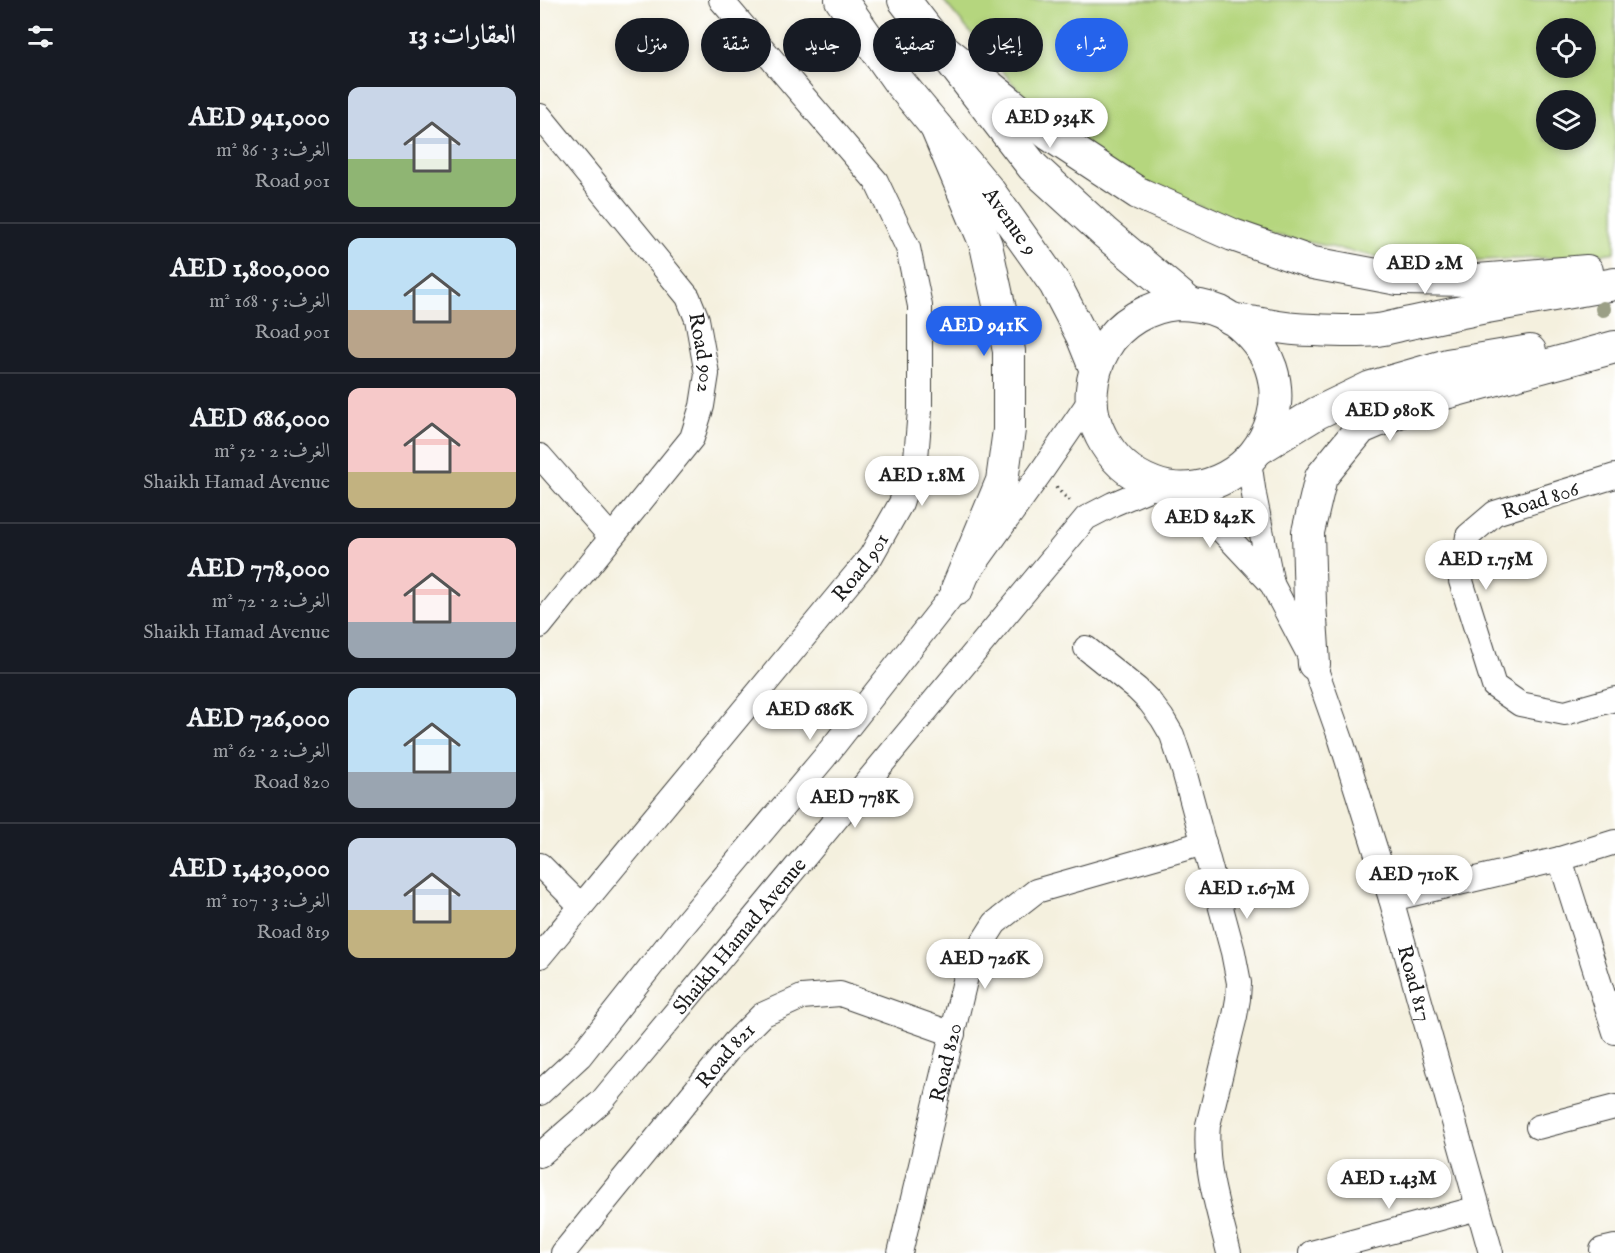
<!DOCTYPE html>
<html lang="ar">
<head>
<meta charset="utf-8">
<style>
	:root { --surface:#171b24; --page:#20242c; --text:#f1f3f6; --muted:#9ea1a6; --line:#363941; --accent:#2563eb }
	body { margin:0; font-family:"IM FELL English",Amiri,serif; background:var(--page); color:var(--text); direction:rtl; height:100vh; display:flex; flex-direction:column; font-size:22px; white-space:nowrap }
	* { box-sizing:border-box; margin:0 }
	p { font-size:20px; color:var(--muted) }
	.icon { flex:none; width:33px; height:33px; fill:none; stroke:currentColor; stroke-width:2; stroke-linecap:round; stroke-linejoin:round }
	.map { position:relative; flex:1; overflow:hidden; direction:ltr }
	.side { display:flex; flex-direction:column; background:var(--surface); width:540px }
	.side>* { flex:none }
	.banner { position:absolute; left:18px; top:18px; width:570px; height:54px; direction:rtl; display:flex; gap:12px }
	.controls { position:absolute; left:996px; top:18px; display:grid; gap:12px }
	.controls a { display:grid; place-items:center; width:60px; height:60px; border-radius:50%; background:var(--surface); box-shadow:0 3px 9px #0003; font-size:30px }
	.price { position:absolute; translate:-50% -51px; padding:0 14px; border-radius:21px; background:#fff; color:#222; font-size:20px; line-height:39px; filter:drop-shadow(0 2px 3px #0008) }
	.price::after { content:''; position:absolute; left:50%; top:36px; width:18px; height:14px; margin-left:-9px; background:inherit; clip-path:polygon(0 0,100% 0,50% 100%) }
	.price.selected { background:var(--accent); color:#fff }
	ul { padding:0; list-style:none }
	li { display:flex; align-items:center; gap:18px; height:150px; padding:0 24px }
	li+li { border-top:2px solid var(--line) }
	li span { display:grid; place-items:center; flex:none; width:168px; height:120px; border-radius:12px; color:#555 }
	li>.icon { margin-inline-start:auto }
	span .icon { width:72px; height:72px; fill:#fffc; stroke-width:1 }
	li b { font-size:26px }
	h2 { display:flex; justify-content:space-between; align-items:center; height:72px; padding:0 24px; font-size:26px }
	.tag { padding:0 21px; border-radius:27px; background:var(--surface); box-shadow:0 3px 9px #0003; font-size:21px; line-height:54px }
	.tag.selected { background:var(--accent); color:#fff }
	main { display:flex; flex:1; min-height:0 }
	.map>svg:first-child { display:block }
	.green { fill:#b5d67e; stroke:#68794d; stroke-width:1.5; fill-rule:evenodd }
	.lines { fill:none; stroke-linecap:round; stroke-linejoin:round }
	.minor-casing { stroke:#3c3c39; stroke-width:26 }
	.major-casing { stroke:#3c3c39; stroke-width:34 }
	.path { stroke:#3c3c39; stroke-width:4; stroke-dasharray:1.5 4.5; stroke-linecap:butt }
	.minor { stroke:#fff; stroke-width:24 }
	.major { stroke:#fff; stroke-width:32 }
	.tree { fill:#9b9f86 }
	.labels { text-anchor:middle; stroke-width:6; stroke-linejoin:round; paint-order:stroke }
	.street-label { font-size:21px; fill:#1c1c1c; stroke:#fff }
</style>
</head>
<body>
<main>
<div class="map">
<svg width="1075" height="1253" viewBox="0 0 1075 1253">
	<rect width="100%" height="100%" fill="#fff"/>
	<filter id="ink" filterUnits="userSpaceOnUse"><feTurbulence type="fractalNoise" baseFrequency=".0167" numOctaves="2"/><feDisplacementMap in="SourceGraphic" scale="12" xChannelSelector="R" yChannelSelector="G"/><feConvolveMatrix kernelMatrix="1 2 1 2 8 2 1 2 1" color-interpolation-filters="sRGB"/></filter>
	<filter id="wash" filterUnits="userSpaceOnUse"><feTurbulence type="fractalNoise" baseFrequency=".008" numOctaves="4" result="noise"/><feDisplacementMap in="SourceGraphic" scale="24" xChannelSelector="R" yChannelSelector="G"/><feGaussianBlur stdDeviation="1.35" result="paint"/><feColorMatrix in="noise" values="0 0 0 0 0 0 0 0 0 0 0 0 0 0 0 0 0 1.4 0 .05"/><feComposite in="paint" operator="in"/></filter>
	<g filter="url(#wash)">
		<rect width="100%" height="100%" fill="#f4f0de"/>
		<path class="green" d="M403,0H1075V252L1045,257L861,262L726,233L588,178L496,111ZM1006,28H1046V68H1006ZM1006,100H1046V140H1006Z"/>
	</g>
	<g filter="url(#ink)">
		<g class="lines">
			<g class="minor-casing">
				<g id="minor">
					<path id="s1" d="M0,116L148,297L157,319L167,374L162,406L152,438L0,626"/>
					<path d="M0,456L71,537"/>
					<path d="M709,461L714,495L732,584"/>
					<path d="M1075,476L955,513L928,536L921,581L954,686L980,704L1025,713L1075,699"/>
					<path id="s2" d="M632,488L684,533L732,584L774,664L801,740L851,899L951,1253"/>
					<path d="M546,648L597,689L610,702L622,718L632,735L644,771L693,952L699,983L698,999L695,1016L668,1125C664,1168 679,1211 689,1253"/>
					<path d="M1020,859L1075,1032"/>
					<path d="M0,865L41,906"/>
					<path d="M851,899L1020,859L1075,842"/>
					<path id="s3" d="M0,956L331,556L361,503L376,458L380,410V306L368,248L336,181L181,0"/>
					<path d="M0,1093L40,1056L142,927L284,758L417,589L501,472L551,399"/>
					<path d="M998,1127L1075,1107"/>
					<path id="s4" d="M0,1155L62,1101L546,518L573,504L618,485"/>
					<path d="M1062,1250L1075,1247"/>
					<path id="s5" d="M23,1253L194,1043L222,1015L262,997L300,994L413,1034"/>
					<path id="s6" d="M360,1253L429,964L455,923L496,891L664,843"/>
					<path d="M771,1253L938,1208"/>
				</g>
			</g>
			<g class="major-casing">
				<g id="major">
					<path id="s7" d="M301,0L359,82L449,191L515,284L542,336L555,368"/>
					<path d="M364,0L493,167L565,233L650,304"/>
					<path d="M403,49L510,135L598,193L693,235L773,263L858,279L938,280L1047,271"/>
					<path d="M396,127L446,245L469,351V430L462,481L417,589"/>
					<path d="M693,319C710,332 724,347 731,368C747,417 718,468 670,484C652,490 631,490 613,483C589,474 572,458 561,436C546,408 550,374 565,348C579,323 609,306 637,304C651,304 666,306 680,312C684,314 688,317 692,319C700,321 709,322 716,323C735,327 754,330 774,330C794,331 817,332 837,330C846,329 856,326 865,324C891,319 916,313 941,308C986,300 1030,292 1075,284"/>
					<path d="M720,448L777,413L831,387L907,365L990,351"/>
					<path d="M774,664L770,604L768,532L781,477L821,428L898,395L1075,347"/>
				</g>
			</g>
			<path class="path" d="M516,487L532,503"/>
			<use href="#minor" class="minor"/>
			<use href="#major" class="major"/>
		</g>
		<circle class="tree" cx="1063" cy="309" r="8"/>
	</g>
	<g class="labels">
		<g class="street-label">
			<text dy="7" stroke="none"><textPath href="#s7" startOffset="279">Avenue 9</textPath></text>
			<text dy="7" stroke="none"><textPath href="#s1" startOffset="292">Road 902</textPath></text>
			<text transform="translate(1000 500) rotate(-18)" y="7">Road 806</text>
			<text dy="7" stroke="none"><textPath href="#s3" startOffset="504">Road 901</textPath></text>
			<text dy="7" stroke="none"><textPath href="#s4" startOffset="297">Shaikh Hamad Avenue</textPath></text>
			<text dy="7" stroke="none"><textPath href="#s2" startOffset="564">Road 817</textPath></text>
			<text dy="7" stroke="none"><textPath href="#s5" startOffset="256">Road 821</textPath></text>
			<text dy="7" stroke="none"><textPath href="#s6" startOffset="196">Road 820</textPath></text>
		</g>
	</g>
</svg>
<div class="controls">
<a><svg class="icon" aria-label="locate" viewBox="0 0 24 24"><circle cx="12" cy="12" r="6"/><path d="M12 2v4M12 18v4M2 12h4M18 12h4"/></svg></a>
<a><svg class="icon" aria-label="layers" viewBox="0 0 24 24"><path d="M12 4l9 5-9 5-9-5zM3 14l9 5 9-5"/></svg></a>
</div>
<b class="price" style="left:510px;top:149px">AED 934K</b>
<b class="price" style="left:885px;top:295px">AED 2M</b>
<b class="price selected" style="left:444px;top:357px">AED 941K</b>
<b class="price" style="left:850px;top:442px">AED 980K</b>
<b class="price" style="left:382px;top:507px">AED 1.8M</b>
<b class="price" style="left:670px;top:549px">AED 842K</b>
<b class="price" style="left:946px;top:591px">AED 1.75M</b>
<b class="price" style="left:270px;top:741px">AED 686K</b>
<b class="price" style="left:315px;top:829px">AED 778K</b>
<b class="price" style="left:874px;top:906px">AED 710K</b>
<b class="price" style="left:707px;top:920px">AED 1.67M</b>
<b class="price" style="left:445px;top:990px">AED 726K</b>
<b class="price" style="left:849px;top:1210px">AED 1.43M</b>
<div class="banner">
<a class="tag selected">شراء</a>
<a class="tag">إيجار</a>
<a class="tag">تصفية</a>
<a class="tag">جديد</a>
<a class="tag">شقة</a>
<a class="tag">منزل</a>
</div>
</div>
<section class="side">
<h2>العقارات: 13<svg class="icon" aria-label="filters" viewBox="0 0 24 24"><path d="M4 7h16M4 17h16"/><circle cx="9" cy="7" r="2"/><circle cx="15" cy="17" r="2"/></svg></h2>
<ul>
<li><span style="background:linear-gradient(#c9d6e8 60%,#8fb573 0)"><svg class="icon" aria-label="home" viewBox="0 0 24 24"><path d="M3 11l9-7 9 7M6 9v11h12V9"/></svg></span><div><b>AED 941,000</b><p>الغرف: 3 · 86 m²</p><p>Road 901</p></div></li>
<li><span style="background:linear-gradient(#bfe0f5 60%,#b9a48a 0)"><svg class="icon" aria-label="home" viewBox="0 0 24 24"><path d="M3 11l9-7 9 7M6 9v11h12V9"/></svg></span><div><b>AED 1,800,000</b><p>الغرف: 5 · 168 m²</p><p>Road 901</p></div></li>
<li><span style="background:linear-gradient(#f6c9c9 70%,#c2b280 0)"><svg class="icon" aria-label="home" viewBox="0 0 24 24"><path d="M3 11l9-7 9 7M6 9v11h12V9"/></svg></span><div><b>AED 686,000</b><p>الغرف: 2 · 52 m²</p><p>Shaikh Hamad Avenue</p></div></li>
<li><span style="background:linear-gradient(#f6c9c9 70%,#9aa5b1 0)"><svg class="icon" aria-label="home" viewBox="0 0 24 24"><path d="M3 11l9-7 9 7M6 9v11h12V9"/></svg></span><div><b>AED 778,000</b><p>الغرف: 2 · 72 m²</p><p>Shaikh Hamad Avenue</p></div></li>
<li><span style="background:linear-gradient(#bfe0f5 70%,#9aa5b1 0)"><svg class="icon" aria-label="home" viewBox="0 0 24 24"><path d="M3 11l9-7 9 7M6 9v11h12V9"/></svg></span><div><b>AED 726,000</b><p>الغرف: 2 · 62 m²</p><p>Road 820</p></div></li>
<li><span style="background:linear-gradient(#c9d6e8 60%,#c2b280 0)"><svg class="icon" aria-label="home" viewBox="0 0 24 24"><path d="M3 11l9-7 9 7M6 9v11h12V9"/></svg></span><div><b>AED 1,430,000</b><p>الغرف: 3 · 107 m²</p><p>Road 819</p></div></li>
</ul>
</section>
</main>
</body>
</html>
